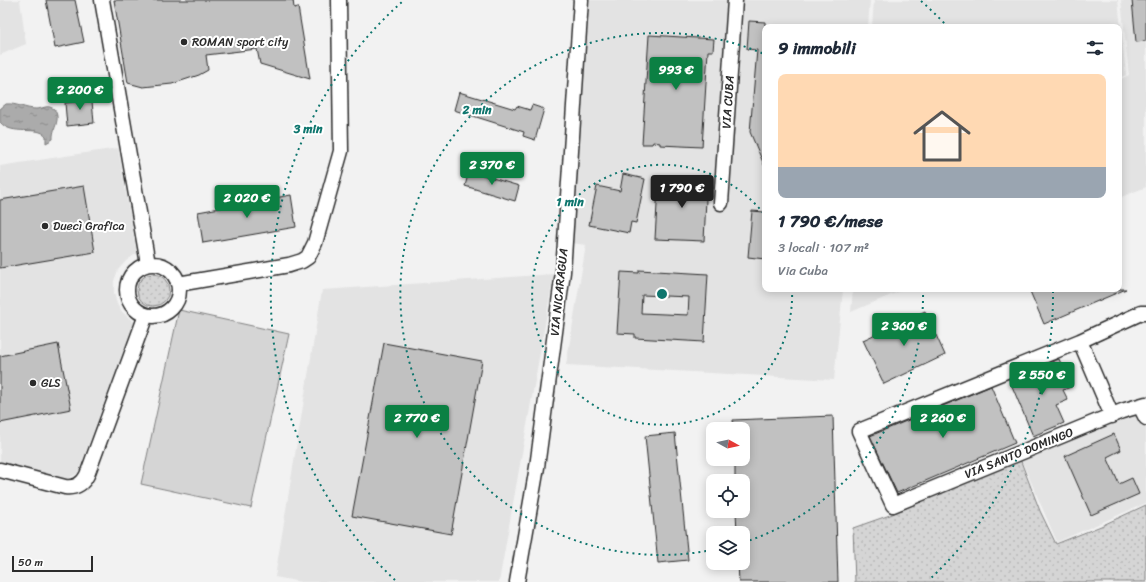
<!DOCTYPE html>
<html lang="it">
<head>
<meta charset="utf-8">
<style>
	:root { --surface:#fff; --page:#f6f6f7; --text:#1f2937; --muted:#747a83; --accent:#0b8043 }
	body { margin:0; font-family:Sriracha,sans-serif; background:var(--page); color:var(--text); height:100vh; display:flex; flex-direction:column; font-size:15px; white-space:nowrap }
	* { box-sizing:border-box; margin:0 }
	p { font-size:13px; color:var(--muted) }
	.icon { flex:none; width:22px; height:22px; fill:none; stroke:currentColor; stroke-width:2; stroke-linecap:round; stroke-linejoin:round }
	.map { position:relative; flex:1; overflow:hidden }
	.drawer { position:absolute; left:762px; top:24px; width:360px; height:268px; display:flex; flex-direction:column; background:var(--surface); border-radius:8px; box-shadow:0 2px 10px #0003 }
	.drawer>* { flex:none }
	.needle { width:26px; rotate:98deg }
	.controls { position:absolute; left:706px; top:422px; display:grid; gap:8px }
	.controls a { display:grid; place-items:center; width:44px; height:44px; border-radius:8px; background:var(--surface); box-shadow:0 2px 10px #0003; font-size:20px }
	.scale { position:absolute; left:12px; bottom:10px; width:81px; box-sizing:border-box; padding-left:4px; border:2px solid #2b2b2b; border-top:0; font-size:11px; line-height:14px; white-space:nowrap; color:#2b2b2b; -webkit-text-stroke:3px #fff; paint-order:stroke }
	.price { position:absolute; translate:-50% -34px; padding:0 9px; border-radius:4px; background:var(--accent); color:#fff; font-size:13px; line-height:26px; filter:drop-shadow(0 1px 2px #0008) }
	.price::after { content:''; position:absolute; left:50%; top:24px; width:12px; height:9px; margin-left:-6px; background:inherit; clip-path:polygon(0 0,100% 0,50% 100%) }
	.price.on { background:#222; color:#fff }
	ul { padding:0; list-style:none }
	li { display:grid; align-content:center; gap:8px; height:212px; padding:0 16px }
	li span { display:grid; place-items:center; height:124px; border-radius:8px; color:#555 }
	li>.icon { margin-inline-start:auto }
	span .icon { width:72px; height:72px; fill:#fffc; stroke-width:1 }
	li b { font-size:17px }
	h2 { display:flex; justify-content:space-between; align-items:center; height:48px; padding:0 16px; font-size:17px }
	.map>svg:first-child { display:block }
	.built { fill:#e3e3e3 }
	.grass { fill:url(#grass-dots); stroke:#808080 }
	.pitch { fill:#d5d5d5; stroke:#808080 }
	.water { fill:url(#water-ripples); stroke:#787878 }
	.building { fill:#c1c1c1; stroke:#2b2b2b; fill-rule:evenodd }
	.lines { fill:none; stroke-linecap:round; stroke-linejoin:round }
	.minor-casing { stroke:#2b2b2b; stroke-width:17 }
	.minor { stroke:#fff; stroke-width:14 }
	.ring { fill:none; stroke:#0f766e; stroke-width:2; stroke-dasharray:2 4 }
	.poi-dot { fill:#2b2b2b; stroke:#fff; stroke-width:1.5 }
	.labels { text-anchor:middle; stroke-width:4; stroke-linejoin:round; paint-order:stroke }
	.poi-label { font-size:12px; fill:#2b2b2b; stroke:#fff; text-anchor:start }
	.street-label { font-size:12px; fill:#2b2b2b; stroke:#fff }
	.centre { fill:#0f766e; stroke:#fff; stroke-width:2 }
	.ring-label { font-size:12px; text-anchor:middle; font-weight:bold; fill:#0f766e; stroke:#fff; stroke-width:4; stroke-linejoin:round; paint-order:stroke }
</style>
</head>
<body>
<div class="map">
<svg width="1146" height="582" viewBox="0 0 1146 582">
	<defs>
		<pattern id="grass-dots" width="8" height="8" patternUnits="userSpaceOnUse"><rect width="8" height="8" fill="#d5d5d5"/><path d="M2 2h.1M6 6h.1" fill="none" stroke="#b7b7b7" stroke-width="1.8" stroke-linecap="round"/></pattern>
		<pattern id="water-ripples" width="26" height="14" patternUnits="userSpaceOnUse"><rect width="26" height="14" fill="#ababab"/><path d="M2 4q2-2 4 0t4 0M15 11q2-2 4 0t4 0" fill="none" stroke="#8b8b8b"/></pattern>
	</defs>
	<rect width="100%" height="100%" fill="#f2f2f2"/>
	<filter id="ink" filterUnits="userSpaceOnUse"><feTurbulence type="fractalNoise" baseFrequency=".025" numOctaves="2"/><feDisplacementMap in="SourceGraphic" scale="8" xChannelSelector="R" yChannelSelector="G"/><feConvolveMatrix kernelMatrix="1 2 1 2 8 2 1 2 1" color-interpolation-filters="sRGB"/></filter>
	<g filter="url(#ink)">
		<path class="built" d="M0,0H20L26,44L0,55Z
			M588,0H870L868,27H765V289H843L834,380L566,365L586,245L572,243Z
			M874,0H1118L1126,75L1119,78V27H872Z
			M1121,0H1146V187L1119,198V80L1129,75Z
			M118,148L137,253L126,261L118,270L114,281V293L117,304L121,311L134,322L78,473L67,479L0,462V166Z
			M554,274L499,582H301L275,577L322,290Z
			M853,289H905L851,312Z
			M1146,406V503L1057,542L1021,459Z"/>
		<path class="grass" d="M137 290a16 16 0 1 1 32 0a16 16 0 1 1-32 0Z
			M1020,459L1040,511L1056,544L1101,526L1146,505V582H855L853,528L890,515Z"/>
		<path class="pitch" d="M179,310L289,334L251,508L141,484Z"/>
		<path class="water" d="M6,104C17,103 25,109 36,109C43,109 47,104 54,109C62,120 52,128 53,139L46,143V136C38,125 12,137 0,122V109Z"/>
		<path class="building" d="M46,0H75L84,42L55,48Z
			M114,0H293L294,8L298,7L310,79L260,64L257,49L206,55L208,70L199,75L172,84L143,87L128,83Z
			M1132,0H1146V41L1136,42Z
			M749,21L765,22V167L750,132L757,50L747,49Z
			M649,35L714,39L713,51H708L702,147L660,145V143L653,142L652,144H642Z
			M91,90L94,123L67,126L65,103L84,101L83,91Z
			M459,92L515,109L517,106L530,110L532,105L544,109L535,140L523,136L524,132L454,110Z
			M469,171L519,186L515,201L465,186Z
			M623,174L645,179L636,223L631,222L629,233L589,225L597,186L620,191Z
			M666,176L707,178L704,241L655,239L658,187L665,188Z
			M84,186L95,252L0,268V200Z
			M291,195L296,227L203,243L198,212Z
			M752,211L765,212V259L748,257Z
			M639,270L708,274L704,342L635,338V334L617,333L621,272L639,273ZM642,295L689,297L688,315L641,313Z
			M1029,289H1126L1044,324Z
			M925,311L945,355L884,384L863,340Z
			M384,343L482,361L451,534L352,516Z
			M58,344L71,409L0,423V356Z
			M1059,359L1071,387L1063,390L1068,400L1056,405L1064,423L1033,436L1009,379Z
			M991,386L1015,443L897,493L870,436Z
			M833,416L838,582H739L738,563H743V533H737L736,511H743V481H735V459H743V429H734L733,420Z
			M675,433L688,560L658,563L645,436Z
			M1114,434L1121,450L1107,457L1119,484L1132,478L1139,494L1091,515L1065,456Z"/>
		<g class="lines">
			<g class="minor-casing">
				<path id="minor" d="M102,0L148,264
					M721,203L735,0
					M127 290a26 26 0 1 1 52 0a26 26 0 1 1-52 0Z
					M178,284L289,265L302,261L308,257L315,243L341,151L339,0
					M1146,313H1141L1080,341L859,431L893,505L1122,411L1146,404
					M1080,341L1112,416
					M1140,406L1146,418
					M0,470L65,487C75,488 82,485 87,475L146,315
					M517,582L537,467L563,272L581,0"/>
			</g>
			<use href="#minor" class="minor"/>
		</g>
	</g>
	<g class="ring">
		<path d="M792 289A130 130 0 1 1 764 214"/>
		<path d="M712 550A261 261 0 1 1 764 54M923 289A261 261 0 0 1 745 542"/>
		<path d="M395 580A391 391 0 0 1 403 1M921 1A391 391 0 0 1 946 25M1053 291A391 391 0 0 1 929 580"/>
	</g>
	<g class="poi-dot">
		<circle cx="184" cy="42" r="4"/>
		<circle cx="45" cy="226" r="4"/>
		<circle cx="33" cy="383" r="4"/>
	</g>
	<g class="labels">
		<g class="poi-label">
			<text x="192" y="46">ROMAN sport city</text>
			<text x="53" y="230">Duecì Grafica</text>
			<text x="41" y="387">GLS</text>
		</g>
		<g class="street-label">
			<text transform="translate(728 102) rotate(-86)" y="4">VIA CUBA</text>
			<text transform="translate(559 292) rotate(-84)" y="4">VIA NICARAGUA</text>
			<text transform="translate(1019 453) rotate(-22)" y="4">VIA SANTO DOMINGO</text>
		</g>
	</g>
	<circle cx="662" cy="294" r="6" class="centre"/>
	<g class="ring-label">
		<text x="477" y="114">2 min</text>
		<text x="308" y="133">3 min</text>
		<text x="570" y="206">1 min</text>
	</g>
</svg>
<div class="controls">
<a><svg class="needle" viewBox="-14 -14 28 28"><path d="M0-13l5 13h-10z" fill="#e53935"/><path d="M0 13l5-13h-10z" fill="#747a83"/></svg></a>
<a><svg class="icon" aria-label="locate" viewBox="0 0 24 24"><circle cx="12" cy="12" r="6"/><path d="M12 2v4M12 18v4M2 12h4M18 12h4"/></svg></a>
<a><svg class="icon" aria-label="layers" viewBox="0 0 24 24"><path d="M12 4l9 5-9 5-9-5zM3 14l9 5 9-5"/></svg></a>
</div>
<div class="scale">50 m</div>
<b class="price" style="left:676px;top:91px">993 €</b>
<b class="price" style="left:80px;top:111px">2 200 €</b>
<b class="price" style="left:492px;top:186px">2 370 €</b>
<b class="price on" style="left:682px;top:209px">1 790 €</b>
<b class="price" style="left:247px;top:219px">2 020 €</b>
<b class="price" style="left:904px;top:347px">2 360 €</b>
<b class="price" style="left:1042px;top:396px">2 550 €</b>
<b class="price" style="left:417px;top:439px">2 770 €</b>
<b class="price" style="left:943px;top:439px">2 260 €</b>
<section class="drawer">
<h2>9 immobili<svg class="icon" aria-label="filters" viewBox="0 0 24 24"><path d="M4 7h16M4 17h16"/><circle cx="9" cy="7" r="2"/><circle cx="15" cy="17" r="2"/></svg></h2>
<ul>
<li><span style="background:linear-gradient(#ffd9b3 75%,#9aa5b1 0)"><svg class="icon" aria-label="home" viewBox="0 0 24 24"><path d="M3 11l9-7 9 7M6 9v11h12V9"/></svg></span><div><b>1 790 €/mese</b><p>3 locali · 107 m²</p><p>Via Cuba</p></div></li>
</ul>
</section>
</div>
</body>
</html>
